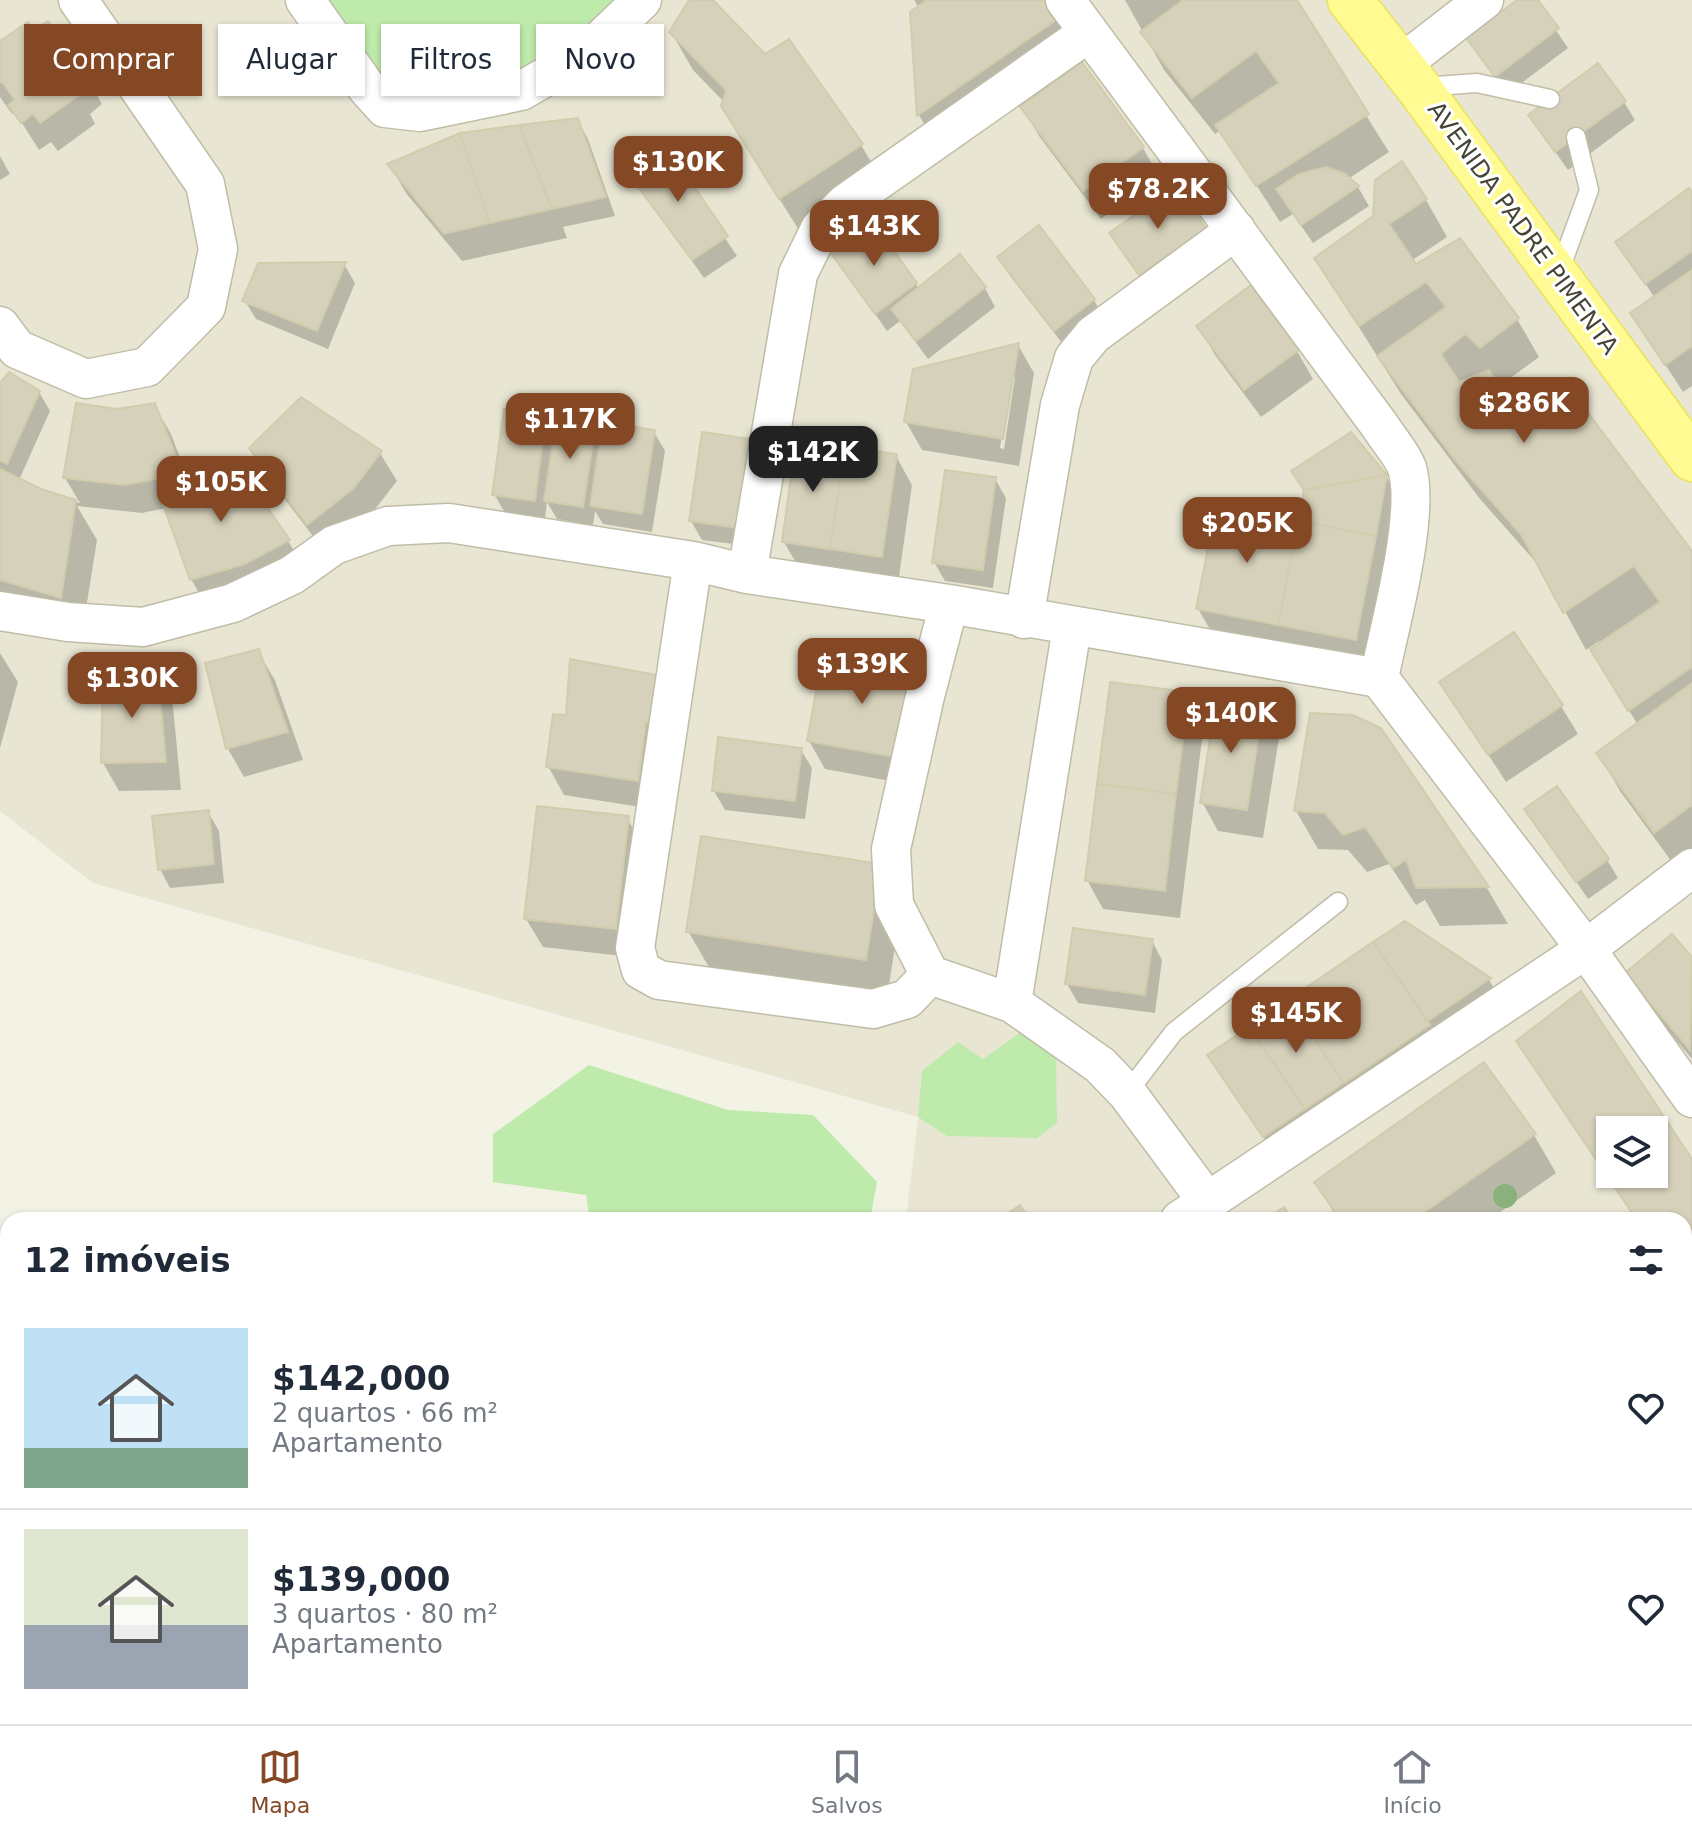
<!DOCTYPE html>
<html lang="pt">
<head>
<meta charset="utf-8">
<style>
	:root { --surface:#fff; --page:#f2f2f3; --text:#1f2937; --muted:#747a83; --line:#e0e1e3; --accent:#844825 }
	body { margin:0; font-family:"DejaVu Sans",sans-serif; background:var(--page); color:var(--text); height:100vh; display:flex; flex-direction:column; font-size:30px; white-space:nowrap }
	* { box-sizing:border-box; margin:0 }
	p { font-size:26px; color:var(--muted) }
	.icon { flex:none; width:44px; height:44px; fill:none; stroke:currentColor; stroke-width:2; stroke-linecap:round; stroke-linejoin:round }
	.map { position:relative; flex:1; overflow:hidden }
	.sheet { position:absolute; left:0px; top:1212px; width:1692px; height:512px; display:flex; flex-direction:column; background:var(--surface); border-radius:24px 24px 0 0; box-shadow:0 2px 6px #0004 }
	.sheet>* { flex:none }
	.hud { position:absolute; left:24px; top:24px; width:800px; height:72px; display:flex; gap:16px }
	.buttons { position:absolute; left:1596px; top:1116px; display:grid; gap:16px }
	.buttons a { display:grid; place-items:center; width:72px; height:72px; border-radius:0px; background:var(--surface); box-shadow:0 2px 6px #0004; font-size:40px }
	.price { position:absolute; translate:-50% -68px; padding:0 18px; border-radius:16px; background:var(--accent); color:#fff; font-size:26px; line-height:52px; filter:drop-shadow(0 2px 4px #0008) }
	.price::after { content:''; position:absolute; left:50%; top:48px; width:24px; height:18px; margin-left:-12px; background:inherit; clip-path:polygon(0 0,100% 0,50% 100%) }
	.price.active { background:#222; color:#fff }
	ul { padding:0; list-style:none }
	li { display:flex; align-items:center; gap:24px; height:200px; padding:0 24px }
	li+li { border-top:2px solid var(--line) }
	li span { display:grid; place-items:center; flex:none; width:224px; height:160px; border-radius:0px; color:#555 }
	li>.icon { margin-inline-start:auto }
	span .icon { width:96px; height:96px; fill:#fffc; stroke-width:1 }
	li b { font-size:34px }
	h2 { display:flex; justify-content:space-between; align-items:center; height:96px; padding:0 24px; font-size:34px }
	.tag { padding:0 28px; border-radius:0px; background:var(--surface); box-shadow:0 2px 6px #0004; font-size:28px; line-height:72px }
	.tag.active { background:var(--accent); color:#fff }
	.tab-bar { display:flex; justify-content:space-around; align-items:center; height:112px; border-top:2px solid var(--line); background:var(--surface); font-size:22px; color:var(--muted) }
	.tab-bar a { display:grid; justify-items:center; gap:4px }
	.tab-bar .active { color:var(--accent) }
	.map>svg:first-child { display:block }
	.residential { fill:#e8e6d3; fill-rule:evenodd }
	.green { fill:#beeaab }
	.shadow { fill:#0003; fill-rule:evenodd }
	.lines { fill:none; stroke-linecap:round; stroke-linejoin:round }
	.stream { stroke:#9dbbf4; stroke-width:10 }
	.building { fill:#d6d1ba; stroke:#d1ccac; stroke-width:2; fill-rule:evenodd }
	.service-casing { stroke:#bfbda7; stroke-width:21 }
	.minor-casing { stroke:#bfbda7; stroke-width:41 }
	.primary-casing { stroke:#eae25c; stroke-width:47 }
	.service { stroke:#fff; stroke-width:18 }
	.minor { stroke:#fff; stroke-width:38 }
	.primary { stroke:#fffa92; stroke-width:44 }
	.tree { fill:#88b17b }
	.labels { text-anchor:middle; stroke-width:6; stroke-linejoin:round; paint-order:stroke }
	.street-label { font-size:24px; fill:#464434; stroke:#fff }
</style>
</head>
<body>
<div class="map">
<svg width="1692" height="1724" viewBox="0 0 1692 1724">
	<rect width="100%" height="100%" fill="#f3f3e5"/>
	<path class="residential" d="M0,0H1692V1724H845L846,1716H1684V1220H906L918,1117L93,883L0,811ZM1610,1130H1654V1174H1610Z"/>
	<path class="green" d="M318,0H627L592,35L514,83L387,100Z
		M1021,1032L1056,1056L1057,1123L1037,1138L947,1136L918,1117L922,1071L958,1042L983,1059Z
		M589,1065L728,1110L813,1115L877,1182L870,1220H590L586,1195L493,1182V1134Z"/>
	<path class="shadow" d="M691,0H710L765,57L861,145L883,182L802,235L745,144L724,102L693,70L671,32Z
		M914,0H1043L1074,47L935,143L919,115L912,13L919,8Z
		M1125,0H1294L1389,152L1348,179L1358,187L1369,206L1313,243L1293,214L1280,222L1221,130L1215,134L1164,70Z
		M1520,0H1535L1568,48L1507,94L1468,39Z
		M34,33L59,40L72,61L86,76L102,104L90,114L95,124L58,151L51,142L39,150L15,112L12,114L0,97V44Z
		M1624,102L1635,120L1568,170L1530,116Z
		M1023,107L1143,148L1159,176L1101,219L1039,136Z
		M577,120L588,139L615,216L563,227L567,238L462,261L406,193L390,165Z
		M668,153L737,256L704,278L630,173Z
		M0,156L10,174L0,180Z
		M1692,195V386L1683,392L1632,313L1655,298L1617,242Z
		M1426,200L1447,237L1411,261L1415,267L1460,241L1517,319L1539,357L1502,384L1491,373L1529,433L1692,555V859L1677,869L1620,791L1599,754L1638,725L1615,688L1601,645L1599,641L1586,650L1542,569L1480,499L1401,394L1316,259Z
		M1038,228L1094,300L1104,319L1066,348L1010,276L1000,258Z
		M1205,230L1151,293L1122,252Z
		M832,253L916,284L919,289L985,288L995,307L928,359L900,321L887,331Z
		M344,264L355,283L328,349L256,319L245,301Z
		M1199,326L1297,351L1313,379L1261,417L1215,355Z
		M1018,345L1034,373L1019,466L922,450L906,422ZM1011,377H1015L1004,449L1000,448Z
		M0,386L39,392L50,411L19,480L40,491L80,503L65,478L117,411L154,405L171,434L191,487L204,484L236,467L288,541L305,569L208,608L191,579L166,508L142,513L77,506L97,540L82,634L0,607Z
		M545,416L556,435L595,424L603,437L654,432L665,451L652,532L603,524L595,511L593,525L557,519L547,502L545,519L505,513L494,494Z
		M703,435L749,546L702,540L691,521Z
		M251,448L380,453L397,481L369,517L325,552L268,477Z
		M896,456L912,485L898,584L800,570L784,542Z
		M1293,472L1386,476L1397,495L1385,556L1391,566L1371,667L1215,638L1198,609L1300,523L1305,493Z
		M995,479L1006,498L993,588L945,581L934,562Z
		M258,652L275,680L303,760L244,777L228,749L208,665Z
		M0,653L18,682L0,748Z
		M824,655L917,786L825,769L809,741Z
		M156,677L173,706L181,790L119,791L103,763Z
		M1441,682L1561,706L1578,734L1506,782Z
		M1188,694L1204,723L1180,918L1103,909L1087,880Z
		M677,706L653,809L564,795L548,766Z
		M1262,709L1279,738L1263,838L1218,831L1202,802Z
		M1380,730L1487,888L1508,924L1440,926L1425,900L1416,905L1389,864L1367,872L1348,850L1318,849L1296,811Z
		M801,750L812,768L805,819L725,810L714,791Z
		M1527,809L1607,860L1618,878L1588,899Z
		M208,812L219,831L224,883L170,888L160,869Z
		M627,818L644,847L631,957L543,947L526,919Z
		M703,838L902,903L887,997L710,969L688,931Z
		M1405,923L1489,980L1506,1008L1281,1164L1210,1055Z
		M1672,937L1692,960V1059L1644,1002L1628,974Z
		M1152,941L1162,960L1155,1013L1078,1003L1067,984Z
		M1580,994L1692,1161V1335L1684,1334V1220H1636L1541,1079L1519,1042ZM1610,1130H1654V1174H1610Z
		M1484,1065L1534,1135L1556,1173L1489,1220H1338L1316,1182Z
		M1684,1344L1692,1346V1581L1684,1630Z
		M1015,1716H1108V1723L1020,1724Z
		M1184,1716H1206L1194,1724H1190Z
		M1541,1716H1670L1669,1724H1546Z"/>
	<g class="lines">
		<path class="stream" d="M0,1524L8,1526
			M615,1716L618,1724"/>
	</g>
	<path class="building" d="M689,0H713L765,54L789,39L863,144L779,199L721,106L726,90L669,32Z
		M927,0H1046L1059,18L917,116L910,12Z
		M1183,0H1297L1369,114L1256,186L1215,125L1279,83L1256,51L1192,98L1140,32Z
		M1517,0H1538L1559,28L1495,77L1466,38Z
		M48,21L61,39L55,44L68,62L74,57L88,75L74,85L81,94L40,123L33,114L21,123L8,105L15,100L2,82L0,83V41L28,22L34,30Z
		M1082,62L1144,147L1083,191L1020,107Z
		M1598,63L1626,101L1555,152L1528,115Z
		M578,118L606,197L552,209L519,125Z
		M519,125L552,209L490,223L460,133Z
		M460,133L490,223L444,234L387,164Z
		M669,150L728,236L692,260L627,172Z
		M1402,161L1427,199L1389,224L1416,264L1460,238L1519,318L1480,348L1465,334L1441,354L1459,382L1489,370L1530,430L1576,397L1692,551V667L1628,711L1590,649L1660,602L1634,566L1563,613L1522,536L1456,461L1377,356L1446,307L1426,282L1359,326L1314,258L1373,216L1375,180Z
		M1326,167L1345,174L1359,186L1301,225L1276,189L1299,174Z
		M1176,186L1206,229L1139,275L1109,233Z
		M1689,188L1692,192V251L1645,284L1615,242Z
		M873,222L917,283L875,314L830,252Z
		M1039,225L1095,299L1054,331L997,257Z
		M960,254L986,287L916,341L891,309Z
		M346,262L317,331L242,301L258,263Z
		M1692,270V346L1665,365L1630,313Z
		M1251,285L1299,350L1244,390L1196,326Z
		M1019,343L1003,439L904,422L913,369Z
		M9,372L40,391L7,464L0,460V383Z
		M301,397L382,451L354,488L307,525L249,448Z
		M76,403L117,409L155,403L183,474L124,485L63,478Z
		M504,409L546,414L535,501L492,495Z
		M557,415L596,422L583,507L544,501Z
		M603,422L655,430L642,514L590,506Z
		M702,432L751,439L739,528L689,521Z
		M1351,432L1387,475L1304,490L1291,471Z
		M796,440L845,447L830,549L782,542Z
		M845,447L897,454L882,557L830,549Z
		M237,464L290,540L245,564L190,580L159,493L204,482Z
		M0,469L41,489L76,500L61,598L0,580Z
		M945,470L996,477L983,570L932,563Z
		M1387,475L1376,536L1298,521L1304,490Z
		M1216,506L1298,521L1278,625L1196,609Z
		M1298,521L1376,536L1356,640L1278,625Z
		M1514,632L1563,705L1488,755L1439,682Z
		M259,649L288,732L226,749L205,663Z
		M823,653L917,670L901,758L807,741Z
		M570,659L662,676L657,722H646L638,781L546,767L553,714L566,715Z
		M103,675H158L166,762L101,763Z
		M1110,682L1189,692L1176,794L1097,784Z
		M1692,683V805L1654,833L1596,753Z
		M1216,700L1263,708L1247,810L1200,803Z
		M1310,713L1353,715L1381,728L1489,887L1416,888L1406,860L1393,868L1365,827L1343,835L1325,813L1294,811Z
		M718,737L802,748L795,801L712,791Z
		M1097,784L1176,794L1165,891L1085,881Z
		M1557,786L1609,859L1576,882L1524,809Z
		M537,806L629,816L616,929L524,919Z
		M209,810L214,864L158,870L152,816Z
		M701,836L881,864L866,960L686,932Z
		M1405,921L1491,978L1428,1021L1373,942Z
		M1073,928L1153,939L1145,995L1065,984Z
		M1672,934L1692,957L1690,1050L1625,973Z
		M1373,942L1430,1025L1344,1083L1288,1000Z
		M1581,991L1692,1159V1302L1684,1301V1220H1637L1516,1041ZM1610,1130H1654V1174H1610Z
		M1288,1000L1344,1083L1305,1109L1249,1027Z
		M1249,1027L1305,1109L1263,1137L1207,1055Z
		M1484,1062L1536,1134L1413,1220H1341L1314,1182Z
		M1020,1205L1030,1220H998Z
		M1284,1207L1293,1220H1264Z
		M1684,1342L1692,1344V1458L1685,1460L1684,1464Z
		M1611,1716H1643L1642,1722Z"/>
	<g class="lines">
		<g class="service-casing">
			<path id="service" d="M1422,87L1477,83L1550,99
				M1559,272L1589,190L1576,137
				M1127,1093L1174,1032L1338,902"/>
		</g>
		<g class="minor-casing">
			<path id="minor" d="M305,0L367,88L385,108L420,112L521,91L587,53L642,0
				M1065,0L1380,426C1388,439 1402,454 1407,468C1421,513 1389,629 1379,678
				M1400,65L1484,0
				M0,326L17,349L86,379L147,367L206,307L218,249L205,184L78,0
				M693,561L635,948L641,970L659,980L873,1009L907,999L930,975
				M747,574L798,274L820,229L846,203L1088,33
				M949,604L925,696L891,849L894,905L930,975L1012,1003L1100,1065L1127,1093L1207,1201
				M0,611L68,622L143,627L233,603L292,575L334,545L388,526L449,523L693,561L747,574L949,604L1379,678L1586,949L1692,1098
				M1024,619L1060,405L1074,358L1093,335L1236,230
				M1012,1003L1072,627
				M1180,1220L1586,949L1692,868
				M1684,1700L1692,1658
				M945,1716L947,1724"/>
		</g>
		<g class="primary-casing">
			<path id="primary" d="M1350,0L1418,87L1692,459"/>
		</g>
		<use href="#service" class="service"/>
		<use href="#minor" class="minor"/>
		<use href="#primary" class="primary"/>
	</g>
	<circle class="tree" cx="1505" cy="1196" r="12"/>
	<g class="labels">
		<g class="street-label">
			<text transform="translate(1523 228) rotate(54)" y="8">AVENIDA PADRE PIMENTA</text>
		</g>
	</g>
</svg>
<div class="buttons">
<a><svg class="icon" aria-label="layers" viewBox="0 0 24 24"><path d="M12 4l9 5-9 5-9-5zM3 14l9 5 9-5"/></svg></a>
</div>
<b class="price" style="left:678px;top:204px">$130K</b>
<b class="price" style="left:1158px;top:231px">$78.2K</b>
<b class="price" style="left:874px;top:268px">$143K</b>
<b class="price" style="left:1524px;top:445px">$286K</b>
<b class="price" style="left:570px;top:461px">$117K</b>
<b class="price active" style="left:813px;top:494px">$142K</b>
<b class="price" style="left:221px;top:524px">$105K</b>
<b class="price" style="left:1247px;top:565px">$205K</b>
<b class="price" style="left:862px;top:706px">$139K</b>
<b class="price" style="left:132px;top:720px">$130K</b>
<b class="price" style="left:1231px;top:755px">$140K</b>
<b class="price" style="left:1296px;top:1055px">$145K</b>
<div class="hud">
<a class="tag active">Comprar</a>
<a class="tag">Alugar</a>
<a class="tag">Filtros</a>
<a class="tag">Novo</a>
</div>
<section class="sheet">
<h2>12 imóveis<svg class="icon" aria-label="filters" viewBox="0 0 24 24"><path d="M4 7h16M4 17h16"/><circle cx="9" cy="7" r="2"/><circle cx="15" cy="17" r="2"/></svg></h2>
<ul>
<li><span style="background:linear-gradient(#bfe0f5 75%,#7fa58c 0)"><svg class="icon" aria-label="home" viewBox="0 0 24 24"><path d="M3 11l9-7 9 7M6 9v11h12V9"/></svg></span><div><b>$142,000</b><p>2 quartos · 66 m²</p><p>Apartamento</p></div><svg class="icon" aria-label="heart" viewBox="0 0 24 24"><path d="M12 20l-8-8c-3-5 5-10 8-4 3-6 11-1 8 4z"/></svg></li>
<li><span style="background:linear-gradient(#dfe7d0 60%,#9aa5b1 0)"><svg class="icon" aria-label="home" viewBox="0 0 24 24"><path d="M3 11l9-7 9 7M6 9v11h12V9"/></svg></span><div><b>$139,000</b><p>3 quartos · 80 m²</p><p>Apartamento</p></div><svg class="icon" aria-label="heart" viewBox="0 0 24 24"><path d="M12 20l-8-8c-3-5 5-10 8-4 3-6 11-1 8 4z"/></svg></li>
</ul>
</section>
</div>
<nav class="tab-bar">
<a class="active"><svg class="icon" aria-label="map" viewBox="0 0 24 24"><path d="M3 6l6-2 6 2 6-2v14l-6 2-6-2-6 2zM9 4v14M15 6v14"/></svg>Mapa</a>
<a><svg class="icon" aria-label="saved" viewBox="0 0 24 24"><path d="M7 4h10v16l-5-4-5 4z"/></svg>Salvos</a>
<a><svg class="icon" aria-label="home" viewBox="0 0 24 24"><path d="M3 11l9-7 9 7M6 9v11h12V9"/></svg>Início</a>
</nav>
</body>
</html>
